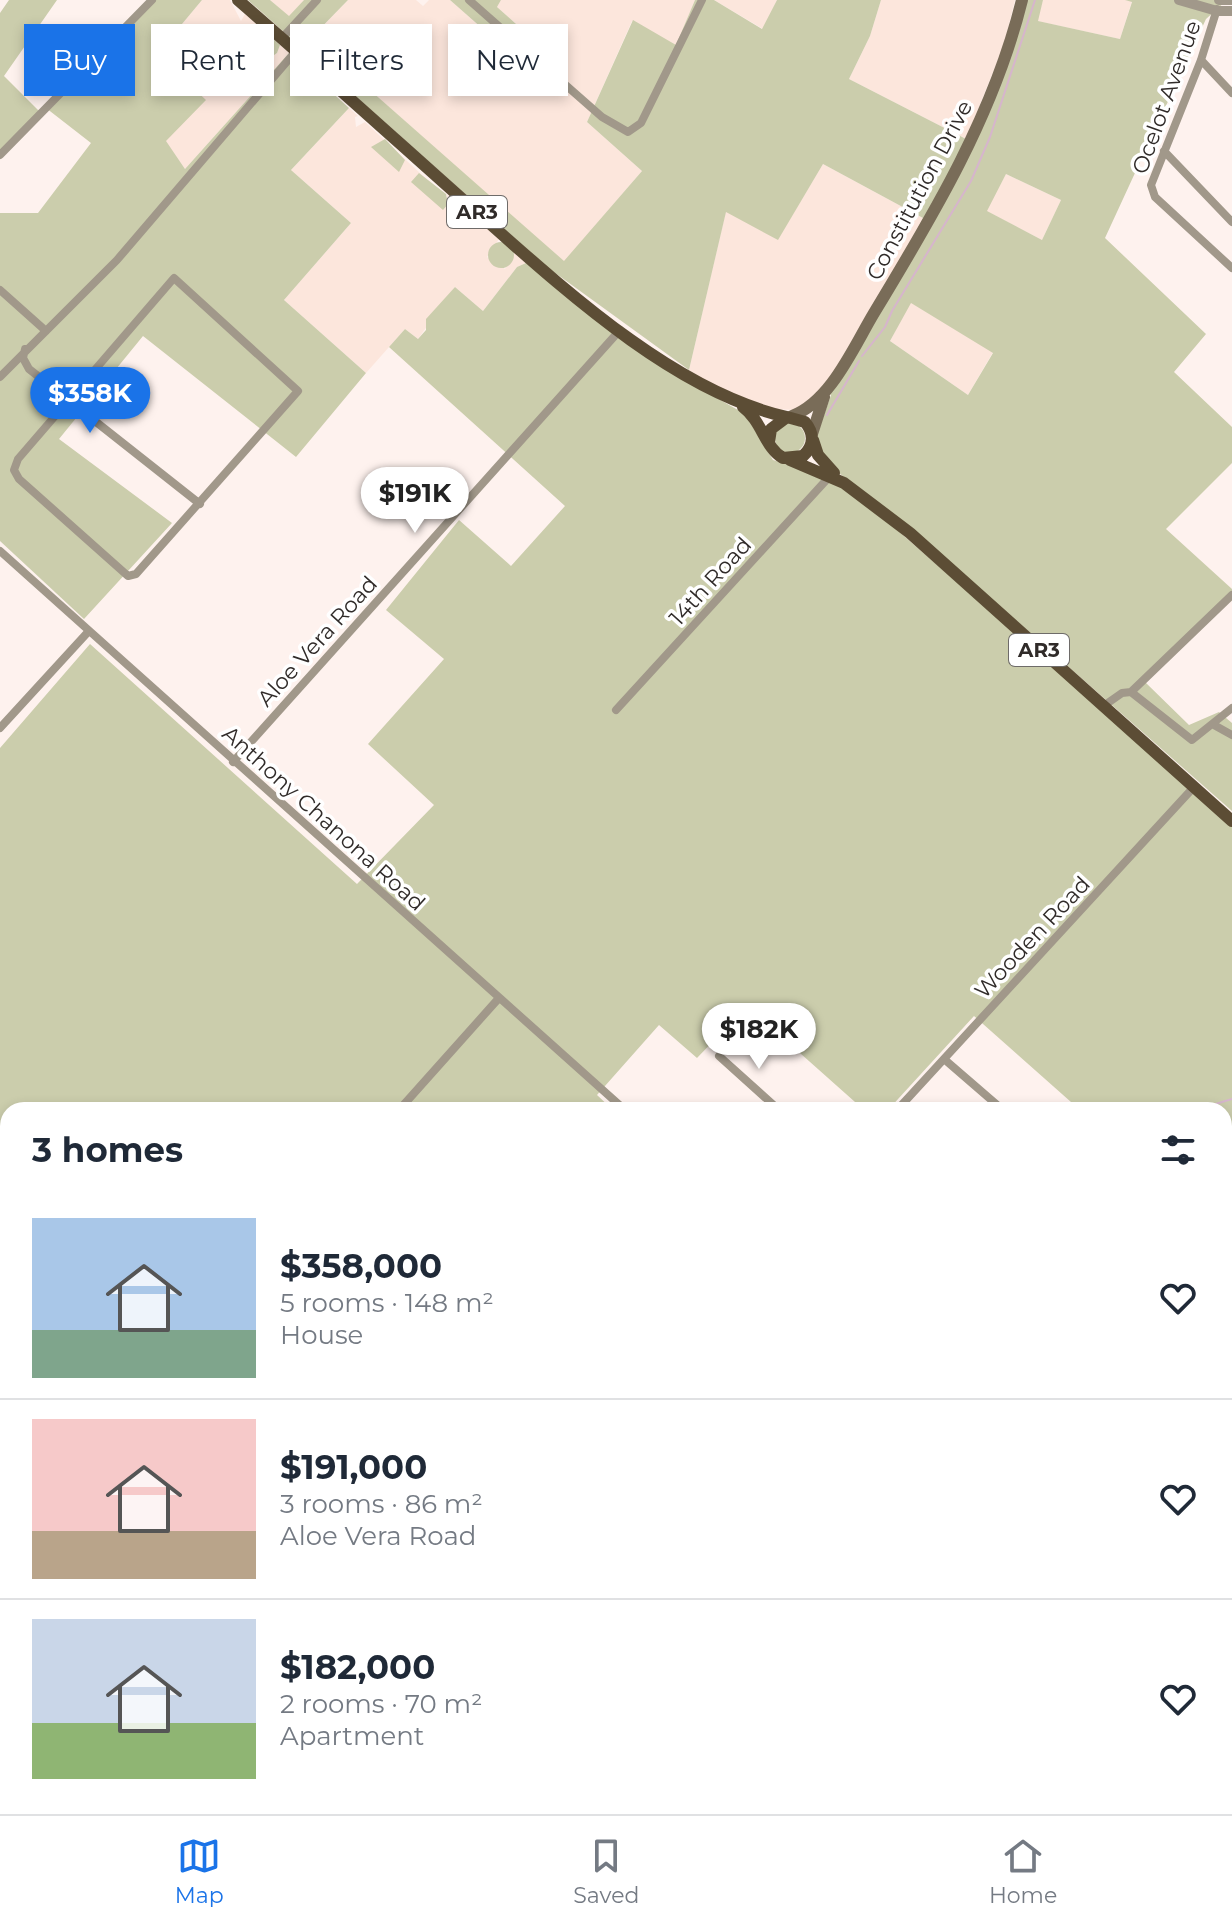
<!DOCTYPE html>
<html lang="en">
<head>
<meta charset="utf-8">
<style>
	:root { --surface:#fff; --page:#f6f6f7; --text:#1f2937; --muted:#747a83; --line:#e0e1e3; --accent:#1a73e8 }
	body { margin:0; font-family:Montserrat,sans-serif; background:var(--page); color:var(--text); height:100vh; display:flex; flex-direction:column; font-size:30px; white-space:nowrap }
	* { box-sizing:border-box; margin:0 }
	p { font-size:26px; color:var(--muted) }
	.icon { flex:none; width:44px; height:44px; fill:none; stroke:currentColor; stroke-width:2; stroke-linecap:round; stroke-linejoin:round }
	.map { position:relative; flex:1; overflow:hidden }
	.sheet { position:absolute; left:0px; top:1102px; width:1232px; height:712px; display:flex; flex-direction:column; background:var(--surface); border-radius:24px 24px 0 0; box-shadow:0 4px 12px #0003 }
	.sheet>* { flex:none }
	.top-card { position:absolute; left:24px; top:24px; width:800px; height:72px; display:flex; gap:16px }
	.price { position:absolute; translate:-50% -68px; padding:0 18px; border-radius:28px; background:#fff; color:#222; font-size:26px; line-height:52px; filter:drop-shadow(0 2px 4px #0008) }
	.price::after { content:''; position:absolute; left:50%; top:48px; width:24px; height:18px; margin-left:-12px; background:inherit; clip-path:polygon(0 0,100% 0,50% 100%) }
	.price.active { background:var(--accent); color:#fff }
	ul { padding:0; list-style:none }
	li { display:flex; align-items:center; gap:24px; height:200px; padding:0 32px }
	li+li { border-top:2px solid var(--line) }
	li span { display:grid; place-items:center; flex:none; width:224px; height:160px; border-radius:0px; color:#555 }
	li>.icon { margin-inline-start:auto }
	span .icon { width:96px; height:96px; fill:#fffc; stroke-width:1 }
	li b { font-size:34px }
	h2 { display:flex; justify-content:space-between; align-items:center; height:96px; padding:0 32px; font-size:34px }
	.chip { padding:0 28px; border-radius:0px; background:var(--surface); box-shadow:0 4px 12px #0003; font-size:28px; line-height:72px }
	.chip.active { background:var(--accent); color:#fff }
	.menu { display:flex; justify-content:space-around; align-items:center; height:112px; border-top:2px solid var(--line); background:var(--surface); font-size:22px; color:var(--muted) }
	.menu a { display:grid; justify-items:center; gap:4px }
	.menu .active { color:var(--accent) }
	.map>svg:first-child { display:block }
	.built { fill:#fce6dc }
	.green { fill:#cbcdac; fill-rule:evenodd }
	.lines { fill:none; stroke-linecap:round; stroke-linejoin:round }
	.stream { stroke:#d6b5cc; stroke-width:2 }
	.minor { stroke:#a1988a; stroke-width:8 }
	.tertiary { stroke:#a1988a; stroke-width:10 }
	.secondary { stroke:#796c58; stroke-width:12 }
	.primary { stroke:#5c4d35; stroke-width:12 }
	.labels { text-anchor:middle; stroke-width:7; stroke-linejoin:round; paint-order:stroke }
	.shield { fill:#fff; stroke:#6e6b69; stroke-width:2 }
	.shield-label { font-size:20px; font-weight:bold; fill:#302b29 }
	.street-label { font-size:22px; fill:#302b29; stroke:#fff }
</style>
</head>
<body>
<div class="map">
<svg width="1232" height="1814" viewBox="0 0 1232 1814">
	<rect width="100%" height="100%" fill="#fef2ee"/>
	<path class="built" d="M202,0H230L241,21L245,14L261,28L249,32L258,39L263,63L277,53L280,45L289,53L185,169L166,142L157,54Z
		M270,0H304L289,17Z
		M348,0H416L423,6L429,0H450L509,52L525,32L497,7L501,0H695L676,46L632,21L587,122L642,171L564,262L311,38Z
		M714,0H777L763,29Z
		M881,0H1015L1004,45L966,139L849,79L870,36Z
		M1043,0H1125L1132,1L1120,39L1037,21Z
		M349,108L358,116L355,117L356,127L365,122L449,200L446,194L499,239L487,257L505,269L514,253L526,263L517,267L483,311L455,287L418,339L405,329L366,373L284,300L351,223L291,170Z
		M823,164L923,218L883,296L817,399L795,410L774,409L713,386L689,370L726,211L778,239Z
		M1006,174L1061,200L1042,240L986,211Z
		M910,302L993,352L968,395L890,341Z"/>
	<path class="green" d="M9,0H57L4,76L41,113L0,155V13Z
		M152,0H202L157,54L206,100L166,141L185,169L289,53L349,108L291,170L351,223L284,300L366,373L296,457L143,336L59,439L172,523L84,619L0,541V213H38L91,143L46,108Z
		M248,0H270L289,16L304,0H348L311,38L564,261L642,171L587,122L633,20L676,45L695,0H714L762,29L777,0H881L870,36L849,79L966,139L967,147L1022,0H1043L1038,21L1120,39L1132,2L1125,0H1227L1206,19L1105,238L1206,334L1174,372L1232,427V463L1166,529L1232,589V599L1145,682L1189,725L1219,712L1232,723V811L926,541L830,466L823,458L817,435L831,395L822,390L883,296L923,218L823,164L778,240L726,212L689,370L547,267ZM1006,174L1061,200L1042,240L987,211ZM911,303L993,353L968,395L890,341Z
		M450,0H501L497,7L525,32L509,52Z
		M254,28H261L280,45L277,53L263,63L247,52L257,40L248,31Z
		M385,139L405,160L399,172L371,147Z
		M419,173L446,194L448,204L443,210L411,182Z
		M488 255a13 13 0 1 1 26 0a13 13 0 1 1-26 0Z
		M526,263L708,393L745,414L773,460L825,476L872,508L1232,823V1814H573L578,1806H1224V1110H1080L974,1016L888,1110H864L747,1006L697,1058L659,1025L597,1095L613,1110H8V1806H554L556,1814H0V748L90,644L357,884L434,805L368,744L444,659L386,610L459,520L511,566L565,506L389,347L405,329L418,339L426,330V319L455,287L483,311L517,267Z
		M775 438a15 15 0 1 1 30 0a15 15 0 1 1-30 0Z"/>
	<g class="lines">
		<path class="stream" d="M862,356L885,327L892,311L971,181L990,137L1035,0
			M827,415L859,361
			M1196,1110L1232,1099
			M646,1814L657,1806"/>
		<path class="minor" d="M469,0L602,117L628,132L641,123L702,0
			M1217,9L1201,60L1151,185L1155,197L1232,268
			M282,38L317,0
			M1201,60L1232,93
			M1164,151L1232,222
			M0,155L152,0
			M174,278L298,391L136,574L128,576L19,479L14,470L18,459Z
			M0,290L46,331
			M25,349L23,358L29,369L200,504
			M0,377L117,260L296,51
			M0,551L625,1110
			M1131,692L1192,740L1232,708
			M1102,707L1122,693L1131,692L1232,595
			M616,710L830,476
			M1214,725L1232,735
			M0,728L88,632
			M233,762L620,330
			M719,1056L779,1110
			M944,1059L1003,1110
			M399,1110L499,998
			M897,1110L1193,788
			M1224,1602L1232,1600
			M936,1814L943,1806"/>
		<path class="tertiary" d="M1179,0L1217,11H1232
			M1219,0H1232"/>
		<path class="secondary" d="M792,416C831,401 853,348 874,313C934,214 994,114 1022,0
			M812,434L824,397"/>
		<path class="primary" d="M238,0C313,65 387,132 461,198C551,277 669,391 787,417
			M743,407C762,421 765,448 783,458L803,456C814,446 815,434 805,422L787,417L771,429L769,442
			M813,440L818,455L834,473
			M790,460L844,483L910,533L1232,821"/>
	</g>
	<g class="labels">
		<g class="shield">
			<rect x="447" y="196" width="60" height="32" rx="6"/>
			<rect x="1009" y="634" width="60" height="32" rx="6"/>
		</g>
		<g class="shield-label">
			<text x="477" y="219">AR3</text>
			<text x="1039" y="657">AR3</text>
		</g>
		<g class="street-label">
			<text transform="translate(1166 97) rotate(-70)" y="8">Ocelot Avenue</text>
			<text transform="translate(919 190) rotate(-62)" y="8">Constitution Drive</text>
			<text transform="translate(710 581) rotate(-48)" y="8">14th Road</text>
			<text transform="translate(317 641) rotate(-48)" y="8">Aloe Vera Road</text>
			<text transform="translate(324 818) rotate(42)" y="8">Anthony Chanona Road</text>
			<text transform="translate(1032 937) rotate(-47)" y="8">Wooden Road</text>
		</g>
	</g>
</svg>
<b class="price active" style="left:90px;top:435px">$358K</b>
<b class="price" style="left:415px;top:535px">$191K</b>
<b class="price" style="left:759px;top:1071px">$182K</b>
<div class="top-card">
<a class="chip active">Buy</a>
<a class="chip">Rent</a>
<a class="chip">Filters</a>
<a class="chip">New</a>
</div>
<section class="sheet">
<h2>3 homes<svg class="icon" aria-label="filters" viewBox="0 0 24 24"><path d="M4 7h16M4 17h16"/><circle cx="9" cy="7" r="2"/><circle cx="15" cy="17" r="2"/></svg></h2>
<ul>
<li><span style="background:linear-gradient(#a9c7e8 70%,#7fa58c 0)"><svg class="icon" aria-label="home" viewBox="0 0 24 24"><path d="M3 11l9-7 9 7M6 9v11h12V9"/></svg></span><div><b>$358,000</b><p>5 rooms · 148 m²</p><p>House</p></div><svg class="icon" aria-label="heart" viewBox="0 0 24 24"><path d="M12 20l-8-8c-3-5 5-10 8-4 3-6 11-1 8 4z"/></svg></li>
<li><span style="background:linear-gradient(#f6c9c9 70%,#b9a48a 0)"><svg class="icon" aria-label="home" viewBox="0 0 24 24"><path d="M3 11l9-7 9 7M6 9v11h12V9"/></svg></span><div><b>$191,000</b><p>3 rooms · 86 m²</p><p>Aloe Vera Road</p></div><svg class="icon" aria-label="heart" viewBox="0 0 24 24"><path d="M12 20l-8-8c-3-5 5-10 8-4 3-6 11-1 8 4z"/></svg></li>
<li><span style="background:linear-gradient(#c9d6e8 65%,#8fb573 0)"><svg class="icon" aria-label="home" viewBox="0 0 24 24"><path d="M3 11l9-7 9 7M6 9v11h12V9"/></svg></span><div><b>$182,000</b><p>2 rooms · 70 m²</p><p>Apartment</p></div><svg class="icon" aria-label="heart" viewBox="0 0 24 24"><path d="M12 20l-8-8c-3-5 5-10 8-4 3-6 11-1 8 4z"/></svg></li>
</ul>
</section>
</div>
<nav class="menu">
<a class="active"><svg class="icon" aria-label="map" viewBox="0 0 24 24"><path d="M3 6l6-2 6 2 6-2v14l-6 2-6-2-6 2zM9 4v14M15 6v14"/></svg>Map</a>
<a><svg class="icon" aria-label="saved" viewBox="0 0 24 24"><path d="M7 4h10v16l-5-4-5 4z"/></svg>Saved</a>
<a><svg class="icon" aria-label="home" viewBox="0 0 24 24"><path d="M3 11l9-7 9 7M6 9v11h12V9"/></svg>Home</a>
</nav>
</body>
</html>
